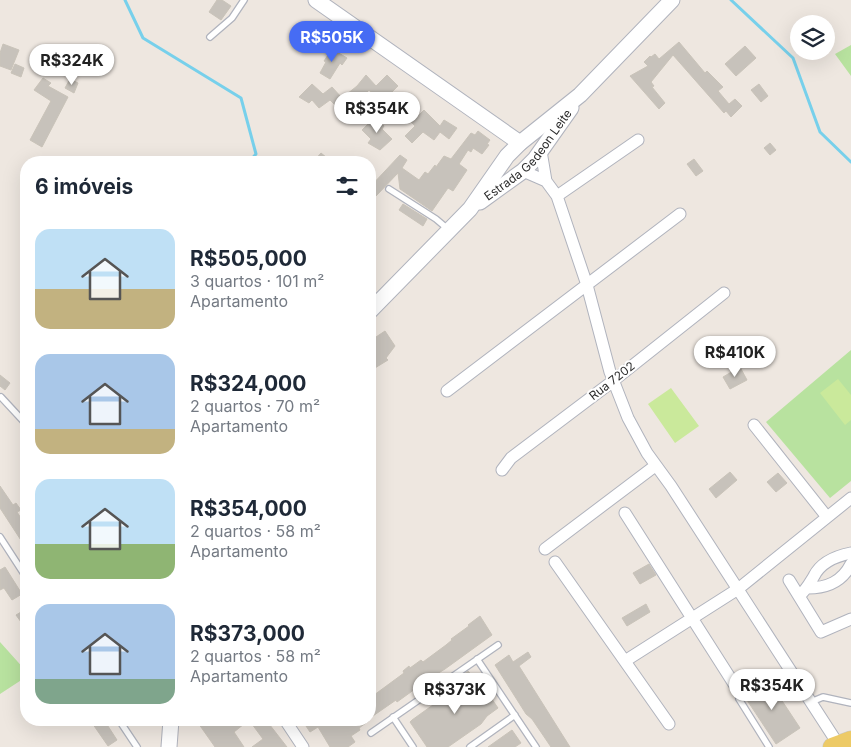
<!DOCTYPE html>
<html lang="pt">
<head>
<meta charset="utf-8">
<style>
	:root { --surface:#fff; --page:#f2f2f3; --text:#1f2937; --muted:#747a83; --accent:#466cf4 }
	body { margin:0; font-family:Inter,sans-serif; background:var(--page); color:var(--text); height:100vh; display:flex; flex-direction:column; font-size:19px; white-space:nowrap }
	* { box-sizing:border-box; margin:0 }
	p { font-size:16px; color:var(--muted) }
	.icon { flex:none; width:28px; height:28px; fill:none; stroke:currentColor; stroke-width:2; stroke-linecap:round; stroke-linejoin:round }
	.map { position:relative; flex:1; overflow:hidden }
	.drawer { position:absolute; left:20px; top:156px; width:356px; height:570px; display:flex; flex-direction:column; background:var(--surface); border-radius:20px; box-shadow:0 5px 20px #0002 }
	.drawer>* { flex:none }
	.tools { position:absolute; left:790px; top:15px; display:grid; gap:10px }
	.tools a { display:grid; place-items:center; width:45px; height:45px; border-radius:50%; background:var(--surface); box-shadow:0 5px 20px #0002; font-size:25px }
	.price { position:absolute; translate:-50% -42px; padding:0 11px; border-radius:18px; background:#fff; color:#222; font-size:16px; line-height:32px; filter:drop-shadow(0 1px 2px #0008) }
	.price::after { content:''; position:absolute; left:50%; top:30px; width:15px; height:11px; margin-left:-8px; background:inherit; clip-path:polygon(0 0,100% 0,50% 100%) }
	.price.active { background:var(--accent); color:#fff }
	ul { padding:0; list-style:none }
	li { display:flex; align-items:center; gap:15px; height:125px; padding:0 15px }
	li span { display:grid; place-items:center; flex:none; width:140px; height:100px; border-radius:15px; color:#555 }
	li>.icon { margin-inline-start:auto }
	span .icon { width:60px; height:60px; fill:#fffc; stroke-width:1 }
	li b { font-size:21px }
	h2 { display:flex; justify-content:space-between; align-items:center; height:60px; padding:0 15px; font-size:21px }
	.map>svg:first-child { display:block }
	.green { fill:#b8e29f }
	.pitch { fill:#cae99b }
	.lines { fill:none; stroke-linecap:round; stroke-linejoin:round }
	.stream { stroke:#77d0eb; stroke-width:3 }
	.building { fill:#c7c2bb; stroke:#c9c3b9 }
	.lane-casing { stroke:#b0b3bd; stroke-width:8 }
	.street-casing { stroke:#b0b3bd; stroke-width:13 }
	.secondary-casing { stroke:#b0b3bd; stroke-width:17 }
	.primary-casing { stroke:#c8c8c8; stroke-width:19 }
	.lane { stroke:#fff; stroke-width:5.5 }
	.street { stroke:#fff; stroke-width:11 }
	.secondary { stroke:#fff; stroke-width:15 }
	.primary { stroke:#edca66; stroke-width:18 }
	.labels { text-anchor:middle; stroke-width:4; stroke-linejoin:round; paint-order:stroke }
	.street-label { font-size:12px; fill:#2d2d2d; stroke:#fff }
</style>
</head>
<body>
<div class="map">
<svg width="851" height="747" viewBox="0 0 851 747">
	<rect width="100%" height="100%" fill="#eee7e0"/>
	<path class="green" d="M851,45V76L835,54Z
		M851,350V481L830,498L766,422Z
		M0,642L26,671V677L0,694Z"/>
	<path class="pitch" d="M838,379L851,395V420L845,425L820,393Z
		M671,388L699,426L675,443L648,404Z"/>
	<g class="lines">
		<path class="stream" d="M125,0L143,38L241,98L256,154L249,162
			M731,0L793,58L820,132L851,162"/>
	</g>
	<path class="building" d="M217,0H222L231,6L221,20L209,12Z
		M679,42L705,73L707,71L723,87L718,91L729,104L735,99L742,106L731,117L726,111L724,113L673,55L651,82L654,86L652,87L665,103L659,109L630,76L648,66L644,62L650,56L651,57L655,54L659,59Z
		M3,44L19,50L11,70L0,66V53Z
		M745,46L756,58L736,76L725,64Z
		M332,49L347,58L342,65L340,63L330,79L320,73L326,62L324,61Z
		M15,64L24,68L21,77L11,73Z
		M366,75L376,86L387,75L398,86L385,99L380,94L377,97L369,90L355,104L353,101L342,112L330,100L319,108L312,100L309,103L299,97L312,84L323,94L332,87L342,98L357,86Z
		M43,78L51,83L48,86L68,97L42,147L30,140L51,101L34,90Z
		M70,79L78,83L74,93L65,88Z
		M759,84L768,96L761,102L751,90Z
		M410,99L417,117L424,110L440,126L444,120L457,128L449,139L440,132L434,140L423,132L412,143L405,136L415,126L400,110Z
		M375,117L384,126L382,129L392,139L380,150L368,143L371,139L362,130Z
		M478,131L490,140L487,144L489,145L482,154L473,148L471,152L468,150L459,164L467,170L453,191L448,188L432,211L400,189L398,173L376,196L370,192V187L400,155L407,160L402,168L419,180L425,172L428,174L435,165L436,167L444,156L451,159L471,133L475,135Z
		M770,143L776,150L770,155L764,148Z
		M321,153L332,162H313Z
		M694,159L703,171L696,176L687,164Z
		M403,204L427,219L423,226L399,210Z
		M385,331L395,346L386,358L388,360L370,371V347L376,343L373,339Z
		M740,367L747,380L730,389L723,377Z
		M0,375L10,383L5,390L0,386Z
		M730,472L737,480L716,498L709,489Z
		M778,473L787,483L776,492L767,482Z
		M0,486L13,505L16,503L21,510L17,512L26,526V548L0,508Z
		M649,564L656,575L640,584L633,573Z
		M5,567L22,594L12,600L4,588L0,590V570Z
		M646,604L650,612L627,626L622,618Z
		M26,609V619L21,622L16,615Z
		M480,616L492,635L445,669L414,688L415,689L397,702L396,700L370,718V698L404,673L403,671L409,666L410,668L421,660L423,662L446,645L452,640L451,639L469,626L468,625Z
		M528,652L531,657L519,666L570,747H551L532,719L526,714L495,665L509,655L513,662Z
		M468,671L474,678L476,676L498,708L487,716L481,724L448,747H427L410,722L412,720L451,692L468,682L463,675Z
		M767,678L800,728L776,744L743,694Z
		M90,720H102L104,724L106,723L117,740L108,746Z
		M196,720H266L287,747H252L263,739L249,720L234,732L244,747H215Z
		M302,720H370L359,728L360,730L351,736L355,742L348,747H330L318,727L310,732Z
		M512,730L521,743L515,747H488Z"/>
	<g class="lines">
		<g class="lane-casing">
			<path id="lane" d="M210,37L232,18L244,0
				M389,189L436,219L449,230
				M1,397L26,424
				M0,537L26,577
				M477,659L536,747
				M739,699L769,747
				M811,702L823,697L851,703
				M393,717L413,747
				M119,720L137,747
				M371,733L498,645
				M470,747L515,715"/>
		</g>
		<g class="street-casing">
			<path id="street" d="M541,151L546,181
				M523,171L546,181L557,196L587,285L610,372L628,418L647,453L671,486L840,747
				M557,196L638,140
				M447,391L680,214
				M754,425L827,517
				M502,470L511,458L613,381L724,293
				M625,513L734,684
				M545,549L655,466
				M555,562L669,724
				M789,580L821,632L851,619
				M808,588C827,588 842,582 851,564
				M799,596C807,589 808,586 814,576C821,562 836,556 851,553
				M625,661L738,589L851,498
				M285,720L303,747"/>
		</g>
		<g class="secondary-casing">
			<g id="secondary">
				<path d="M316,0L520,143"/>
				<path id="s1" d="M480,202L523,171L535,159L571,108"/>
				<path d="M370,311L470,209L507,156L520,143L580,95L672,0"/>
				<path d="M169,747L171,720"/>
			</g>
		</g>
		<g class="primary-casing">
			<path id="primary" d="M832,747L851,740"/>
		</g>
		<use href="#lane" class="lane"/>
		<use href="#street" class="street"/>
		<use href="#secondary" class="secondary"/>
		<use href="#primary" class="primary"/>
	</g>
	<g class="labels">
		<g class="street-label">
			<text dy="4" stroke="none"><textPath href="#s1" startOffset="68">Estrada Gedeon Leite</textPath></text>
			<text transform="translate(612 381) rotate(-38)" y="4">Rua 7202</text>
		</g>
	</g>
</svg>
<div class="tools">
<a><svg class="icon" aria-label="layers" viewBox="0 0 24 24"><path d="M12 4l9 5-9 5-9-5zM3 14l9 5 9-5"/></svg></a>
</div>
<b class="price active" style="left:332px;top:63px">R$505K</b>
<b class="price" style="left:72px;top:86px">R$324K</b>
<b class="price" style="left:377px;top:134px">R$354K</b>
<b class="price" style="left:735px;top:378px">R$410K</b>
<b class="price" style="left:772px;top:711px">R$354K</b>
<b class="price" style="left:455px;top:715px">R$373K</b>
<section class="drawer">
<h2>6 imóveis<svg class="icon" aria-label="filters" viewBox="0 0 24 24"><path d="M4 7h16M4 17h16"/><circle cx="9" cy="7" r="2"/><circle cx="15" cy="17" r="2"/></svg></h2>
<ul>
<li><span style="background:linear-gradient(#bfe0f5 60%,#c2b280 0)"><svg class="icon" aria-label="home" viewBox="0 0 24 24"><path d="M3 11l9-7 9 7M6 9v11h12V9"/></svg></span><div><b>R$505,000</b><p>3 quartos · 101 m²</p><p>Apartamento</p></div></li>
<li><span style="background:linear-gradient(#a9c7e8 75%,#c2b280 0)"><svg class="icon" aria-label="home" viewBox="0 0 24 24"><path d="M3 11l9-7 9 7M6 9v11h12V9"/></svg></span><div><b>R$324,000</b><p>2 quartos · 70 m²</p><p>Apartamento</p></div></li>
<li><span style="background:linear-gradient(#bfe0f5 65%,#8fb573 0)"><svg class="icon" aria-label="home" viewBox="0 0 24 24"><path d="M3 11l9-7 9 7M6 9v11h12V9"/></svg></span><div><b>R$354,000</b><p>2 quartos · 58 m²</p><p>Apartamento</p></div></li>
<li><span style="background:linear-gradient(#a9c7e8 75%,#7fa58c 0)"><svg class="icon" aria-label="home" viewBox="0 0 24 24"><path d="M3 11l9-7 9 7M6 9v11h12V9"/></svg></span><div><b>R$373,000</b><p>2 quartos · 58 m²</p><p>Apartamento</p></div></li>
</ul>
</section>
</div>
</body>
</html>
